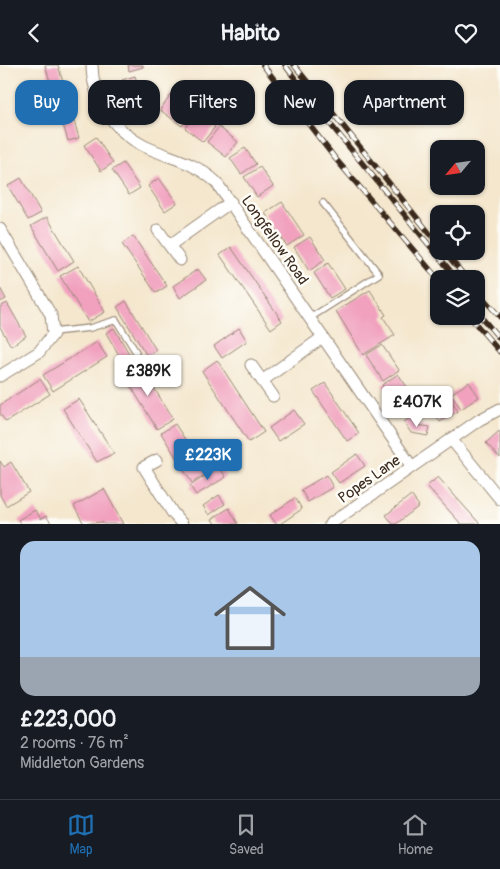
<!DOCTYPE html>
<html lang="en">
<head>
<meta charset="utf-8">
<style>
	:root { --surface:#171b24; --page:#20242c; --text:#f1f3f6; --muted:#9ea1a6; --line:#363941; --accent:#1f6fb2 }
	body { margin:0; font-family:Pangolin,sans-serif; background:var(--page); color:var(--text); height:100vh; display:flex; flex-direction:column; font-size:19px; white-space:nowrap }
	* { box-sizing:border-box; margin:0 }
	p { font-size:16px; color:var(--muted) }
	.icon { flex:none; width:28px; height:28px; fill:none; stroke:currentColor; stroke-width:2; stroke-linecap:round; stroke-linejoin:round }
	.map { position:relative; height:459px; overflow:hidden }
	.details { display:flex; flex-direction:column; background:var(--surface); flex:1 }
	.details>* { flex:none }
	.hud { position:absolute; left:15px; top:15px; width:470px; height:45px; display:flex; gap:10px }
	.needle { width:32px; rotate:241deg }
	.tools { position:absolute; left:430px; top:75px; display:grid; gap:10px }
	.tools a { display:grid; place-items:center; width:55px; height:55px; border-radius:10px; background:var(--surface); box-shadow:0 1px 4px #0004; font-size:25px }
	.price { position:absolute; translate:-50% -42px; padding:0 11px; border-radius:5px; background:#fff; color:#222; font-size:16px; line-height:32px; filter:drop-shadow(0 1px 2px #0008) }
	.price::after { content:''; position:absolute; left:50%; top:30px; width:15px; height:11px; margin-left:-8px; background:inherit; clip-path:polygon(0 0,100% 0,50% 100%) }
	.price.selected { background:var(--accent); color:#fff }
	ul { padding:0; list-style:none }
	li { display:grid; align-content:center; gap:10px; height:265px; padding:0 20px }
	li span { display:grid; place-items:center; height:155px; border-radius:15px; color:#555 }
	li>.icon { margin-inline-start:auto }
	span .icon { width:90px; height:90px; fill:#fffc; stroke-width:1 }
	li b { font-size:21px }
	.tag { padding:0 18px; border-radius:15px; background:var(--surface); box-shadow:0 1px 4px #0004; font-size:18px; line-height:45px }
	.tag.selected { background:var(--accent); color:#fff }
	header { display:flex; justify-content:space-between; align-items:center; height:65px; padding:0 20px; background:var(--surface); font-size:22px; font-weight:700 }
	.dock { display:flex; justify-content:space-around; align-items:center; height:70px; border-top:1px solid var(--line); background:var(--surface); font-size:14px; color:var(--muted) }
	.dock a { display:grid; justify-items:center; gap:2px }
	.dock .selected { color:var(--accent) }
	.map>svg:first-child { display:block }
	.building { fill:#f1a0be }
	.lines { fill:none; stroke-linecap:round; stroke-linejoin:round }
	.service-casing { stroke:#988876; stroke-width:8 }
	.minor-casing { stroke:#988876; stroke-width:13 }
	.service { stroke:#fff; stroke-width:5.5 }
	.minor { stroke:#fff; stroke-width:11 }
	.rail-casing { stroke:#3b2a1e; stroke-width:5.5 }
	.rail { stroke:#fdfcf7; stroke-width:4; stroke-dasharray:11; stroke-linecap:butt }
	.labels { text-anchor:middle; stroke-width:5; stroke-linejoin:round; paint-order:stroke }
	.street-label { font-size:15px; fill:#3b2a1e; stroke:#fdfcf7 }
</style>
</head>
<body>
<header><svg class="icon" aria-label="back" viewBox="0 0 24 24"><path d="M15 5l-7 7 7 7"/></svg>Habito<svg class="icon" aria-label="heart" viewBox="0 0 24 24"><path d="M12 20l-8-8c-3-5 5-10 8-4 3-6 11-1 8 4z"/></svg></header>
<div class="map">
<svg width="500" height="459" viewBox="0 0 500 459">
	<rect width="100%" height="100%" fill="#fdfcf7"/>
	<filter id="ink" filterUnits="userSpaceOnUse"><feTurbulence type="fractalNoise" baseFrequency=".02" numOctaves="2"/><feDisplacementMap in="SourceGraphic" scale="10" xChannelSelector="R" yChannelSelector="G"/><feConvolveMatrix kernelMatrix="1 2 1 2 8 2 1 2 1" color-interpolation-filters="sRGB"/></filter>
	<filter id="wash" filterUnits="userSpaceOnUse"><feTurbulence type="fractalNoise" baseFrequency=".0096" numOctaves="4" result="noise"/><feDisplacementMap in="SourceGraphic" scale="20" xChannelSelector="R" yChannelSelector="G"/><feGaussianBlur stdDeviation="1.12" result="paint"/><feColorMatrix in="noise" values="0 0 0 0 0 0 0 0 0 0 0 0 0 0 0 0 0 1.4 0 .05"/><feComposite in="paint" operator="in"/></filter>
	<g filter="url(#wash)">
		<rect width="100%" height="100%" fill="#f4e7ce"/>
		<g id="blocks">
			<path class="building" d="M45,0H58L79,73L68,76Z
				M128,0H143V2L129,6Z
				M135,11L145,40L132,44L122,15Z
				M171,30L193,46L182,61L160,45Z
				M196,48L215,62L203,77L185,63Z
				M219,62L238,77L226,92L207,77Z
				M96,72L113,98L101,106L84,80Z
				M245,83L256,99L241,109L230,93Z
				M123,98L140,123L129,130L112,105Z
				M260,102L273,121L257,132L244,112Z
				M21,113L41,148L28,155L8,121Z
				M159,113L177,138L165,146L148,121Z
				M282,137L304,170L287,181L265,148Z
				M47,152L74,196L58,206L31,161Z
				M133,171L167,221L156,228L122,179Z
				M310,172L325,195L309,206L294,182Z
				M231,182L282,256L271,264L220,190Z
				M328,198L345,224L330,233L314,208Z
				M78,201L105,247L88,257L60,211Z
				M198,204L206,215L180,233L173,221Z
				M0,223L6,234L0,237Z
				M370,225L386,250L383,252L395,270L363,290L336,246Z
				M126,236L156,285L147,291L117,242Z
				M7,238L26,271L11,281L0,262V242Z
				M114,263L134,297L126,302L106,268Z
				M239,263L247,276L222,293L214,281Z
				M97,277L107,292L53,326L43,310Z
				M382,280L399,305L383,316L366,290Z
				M217,295L264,367L249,377L202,306Z
				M140,300L173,354L157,364L124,310Z
				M398,309L419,339L404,350L382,320Z
				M40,314L50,329L6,357L0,349V340Z
				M469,317L479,332L461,344L451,329Z
				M325,318L359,368L347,376L313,326Z
				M448,330L458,346L440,357L430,341Z
				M79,334L114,388L97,397L63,344Z
				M294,345L304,359L278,376L269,363Z
				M412,351L417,360L430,362L428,371L411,368L404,357Z
				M175,359L207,408L192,418L161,368Z
				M499,366L500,368V393L486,378Z
				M357,389L365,401L339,418L331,407Z
				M0,396L4,402L11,397L29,427L6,441L0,430Z
				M219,402L226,412L196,430L190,421Z
				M326,410L333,422L308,437L301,425Z
				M438,412L480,459H461L427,421Z
				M104,424L123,459H103L102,457L84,459L74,441Z
				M219,430L225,439L209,450L203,441Z
				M411,430L419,441L396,459H393L386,450Z
				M295,433L302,444L280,459H276L270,450Z
				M229,443L238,459H215L212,454Z
				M35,445L41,454L46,451L52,459H21L18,455Z"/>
		</g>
	</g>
	<g filter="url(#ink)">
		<use href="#blocks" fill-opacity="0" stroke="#988876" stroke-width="1"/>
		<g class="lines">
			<g class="service-casing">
				<path id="service" d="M310,253L379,209L323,138
					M53,267L90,263L116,255L136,287"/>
			</g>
			<g class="minor-casing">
				<path id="minor" d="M92,0C92,33 114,66 144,81C171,94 192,95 216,117L412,402
					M0,164L51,250L53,269L39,287L0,311
					M158,165L180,195
					M170,180L231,137
					M251,300L273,331
					M262,316L323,272
					M451,374L500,434
					M157,395L144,402L172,447L182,459
					M330,459L479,355L500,344"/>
			</g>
			<use href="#service" class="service"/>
			<use href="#minor" class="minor"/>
			<g class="rail-casing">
				<path id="rail" d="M263,0L334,92L439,215
					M285,0L313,38L457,214
					M294,0L439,180
					M444,186L467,214
					M476,225L500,252
					M476,246L500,274
					M469,251L500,287"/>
			</g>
			<use href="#rail" class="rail"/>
		</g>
	</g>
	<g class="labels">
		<g class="street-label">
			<text transform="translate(275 175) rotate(55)" y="5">Longfellow Road</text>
			<text transform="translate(369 414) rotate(-35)" y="5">Popes Lane</text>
		</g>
	</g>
</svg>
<div class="tools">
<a><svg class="needle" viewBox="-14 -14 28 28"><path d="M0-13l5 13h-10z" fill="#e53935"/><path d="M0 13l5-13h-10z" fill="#9ea1a6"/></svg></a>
<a><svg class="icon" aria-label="locate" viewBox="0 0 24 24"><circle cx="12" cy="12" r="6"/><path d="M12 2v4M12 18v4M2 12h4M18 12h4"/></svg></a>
<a><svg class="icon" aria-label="layers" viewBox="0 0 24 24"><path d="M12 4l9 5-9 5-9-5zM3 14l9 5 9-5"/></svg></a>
</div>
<b class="price" style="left:148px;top:332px">£389K</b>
<b class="price" style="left:417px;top:363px">£407K</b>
<b class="price selected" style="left:208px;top:416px">£223K</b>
<div class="hud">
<a class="tag selected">Buy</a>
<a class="tag">Rent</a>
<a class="tag">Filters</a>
<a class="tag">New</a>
<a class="tag">Apartment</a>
</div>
</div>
<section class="details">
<ul>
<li><span style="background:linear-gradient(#a9c7e8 75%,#9aa5b1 0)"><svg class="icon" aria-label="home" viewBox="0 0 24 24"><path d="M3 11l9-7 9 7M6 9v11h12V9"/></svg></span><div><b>£223,000</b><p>2 rooms · 76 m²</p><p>Middleton Gardens</p></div></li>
</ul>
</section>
<nav class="dock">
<a class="selected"><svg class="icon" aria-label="map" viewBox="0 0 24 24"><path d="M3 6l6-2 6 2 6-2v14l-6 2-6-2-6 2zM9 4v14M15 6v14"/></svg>Map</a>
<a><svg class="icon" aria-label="saved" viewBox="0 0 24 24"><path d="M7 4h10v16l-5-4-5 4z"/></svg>Saved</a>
<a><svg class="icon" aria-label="home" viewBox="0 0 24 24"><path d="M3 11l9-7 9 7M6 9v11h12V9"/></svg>Home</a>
</nav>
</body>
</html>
